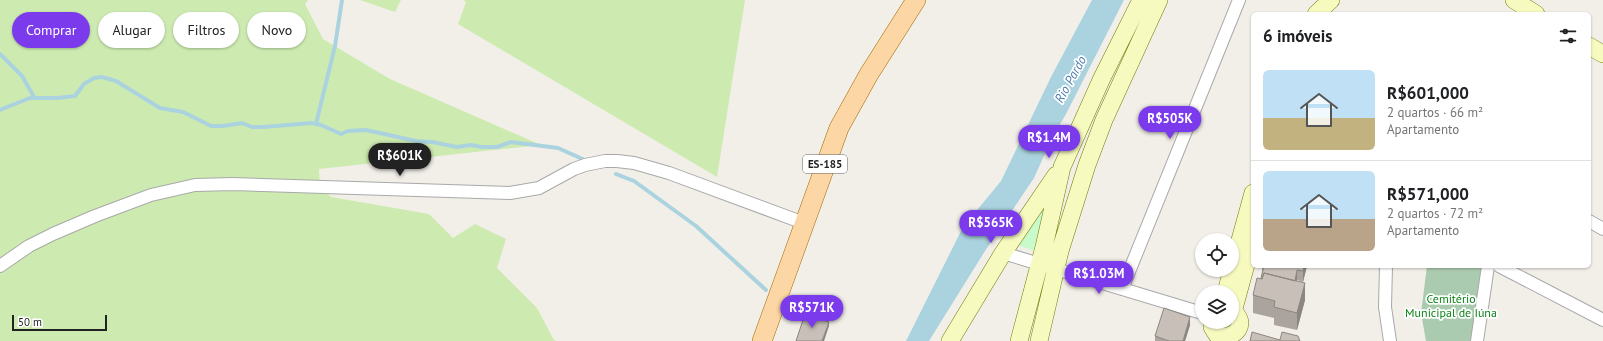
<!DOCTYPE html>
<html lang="pt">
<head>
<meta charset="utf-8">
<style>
	:root { --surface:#fff; --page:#f2f2f2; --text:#202124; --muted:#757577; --line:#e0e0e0; --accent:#7c3aed }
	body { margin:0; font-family:"PT Sans",sans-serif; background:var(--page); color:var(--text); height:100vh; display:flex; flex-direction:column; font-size:15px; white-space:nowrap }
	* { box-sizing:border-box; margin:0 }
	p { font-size:13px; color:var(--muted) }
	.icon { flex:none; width:22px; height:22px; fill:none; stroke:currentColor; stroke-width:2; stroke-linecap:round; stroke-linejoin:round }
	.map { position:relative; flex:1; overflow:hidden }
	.side { position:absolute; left:1251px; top:12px; width:340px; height:256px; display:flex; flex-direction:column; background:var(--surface); border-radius:6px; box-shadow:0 1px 3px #0004 }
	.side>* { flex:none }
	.hud { position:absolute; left:12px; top:12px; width:380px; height:36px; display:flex; gap:8px }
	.buttons { position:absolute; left:1195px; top:233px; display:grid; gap:8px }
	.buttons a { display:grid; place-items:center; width:44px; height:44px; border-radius:50%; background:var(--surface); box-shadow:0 1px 3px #0004; font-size:20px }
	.scale { position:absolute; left:12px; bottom:10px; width:95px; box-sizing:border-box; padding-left:4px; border:2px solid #222; border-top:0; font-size:11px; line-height:14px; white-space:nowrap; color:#222; -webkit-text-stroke:3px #fff; paint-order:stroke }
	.price { position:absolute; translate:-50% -34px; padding:0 9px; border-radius:14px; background:var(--accent); color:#fff; font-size:13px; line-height:26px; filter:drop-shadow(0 1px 2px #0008) }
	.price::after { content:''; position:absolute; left:50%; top:24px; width:12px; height:9px; margin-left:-6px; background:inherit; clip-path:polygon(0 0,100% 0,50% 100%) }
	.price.on { background:#222; color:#fff }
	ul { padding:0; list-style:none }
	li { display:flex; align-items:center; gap:12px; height:100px; padding:0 12px }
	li+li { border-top:1px solid var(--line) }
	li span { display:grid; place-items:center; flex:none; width:112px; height:80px; border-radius:6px; color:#555 }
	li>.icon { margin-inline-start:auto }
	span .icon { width:48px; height:48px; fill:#fffc; stroke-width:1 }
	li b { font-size:17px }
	h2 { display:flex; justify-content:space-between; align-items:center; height:48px; padding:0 12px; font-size:17px }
	.tag { padding:0 14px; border-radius:18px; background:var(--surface); box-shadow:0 1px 3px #0004; font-size:14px; line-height:36px }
	.tag.on { background:var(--accent); color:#fff }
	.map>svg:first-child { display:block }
	.grass { fill:#cdebb0 }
	.cemetery { fill:#aacbaf }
	.park { fill:#c8facc }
	.water { fill:#aad3df }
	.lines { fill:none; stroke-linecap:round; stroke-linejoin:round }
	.stream { stroke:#aad3df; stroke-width:4 }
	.street-casing { stroke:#a9a9a9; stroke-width:14 }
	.secondary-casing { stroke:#707d05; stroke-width:18 }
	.primary-casing { stroke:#a06b00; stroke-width:20 }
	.street { stroke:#fff; stroke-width:12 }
	.secondary { stroke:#f7fabf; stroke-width:17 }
	.primary { stroke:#fcd6a4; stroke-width:19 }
	.wall { fill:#aba49e }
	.shaded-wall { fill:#8b8681 }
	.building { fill:#c7bfb8; stroke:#8b8681 }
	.labels { text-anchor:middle; stroke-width:3.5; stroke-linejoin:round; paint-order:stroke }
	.shield { fill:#fff; stroke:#646464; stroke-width:1 }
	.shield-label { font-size:11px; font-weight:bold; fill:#222 }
	.park-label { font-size:12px; fill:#0c8416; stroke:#fff }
	.water-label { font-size:13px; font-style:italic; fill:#4a7aab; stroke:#fff }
</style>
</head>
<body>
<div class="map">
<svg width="1603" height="341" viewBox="0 0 1603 341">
	<rect width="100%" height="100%" fill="#f2efe9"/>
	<path class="grass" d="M0,0H308L305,4L323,39L390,79L541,145L319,169L320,185L331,197L429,214L453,238L475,224L506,239L497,268L537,308L554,340L557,341H0Z
		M360,0H401L395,12Z
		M463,0H745L717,177L458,24L466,2Z"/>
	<path class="cemetery" d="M1427,266H1485L1475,341H1426L1421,313Z"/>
	<path class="park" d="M1049,197L1037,252L1018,245Z"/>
	<path class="water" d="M1092,0H1124L1066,114L1052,138L1034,178L985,251L929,341H906L963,227L1001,181L1051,77Z"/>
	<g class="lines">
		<path class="stream" d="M0,54L22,76L34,97
			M0,110L30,98H57L75,96L84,84L94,78L102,77L116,81L160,108L183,112L211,126H223L242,123L252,127H264L311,123L321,125L341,134L348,131L366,130L416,141L432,142L457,147L471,145L481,147H497L511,142L558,148L587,161
			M316,124L335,46L342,0
			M616,174L634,181L696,226L766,290"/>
		<g class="street-casing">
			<path id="street" d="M1589,221L1603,229
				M1003,253L1202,313
				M0,266L29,246L53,234L95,216L151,195L195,185L233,184L510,193L539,188L574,169L585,165L605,161H617L634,163L669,173L804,223
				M1386,266L1385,307L1390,341
				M1499,266L1603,320
				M1122,289L1239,0
				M1477,341L1488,266"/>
		</g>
		<g class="secondary-casing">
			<path id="secondary" d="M1514,0L1536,14
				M1316,14L1331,0
				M1589,46L1603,54
				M1232,269L1253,193
				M1226,292L1232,270
				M1233,312L1253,239
				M1212,322V327L1217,335C1236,341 1249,322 1232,311
				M950,341L1003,253L1056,175
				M1019,341L1044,247L1062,167L1102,78L1141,0
				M1039,341L1060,251L1087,165L1104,120L1159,0"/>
		</g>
		<g class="primary-casing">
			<path id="primary" d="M762,341L839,128L869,74L916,0"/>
		</g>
		<use href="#street" class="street"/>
		<use href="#secondary" class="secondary"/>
		<use href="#primary" class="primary"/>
	</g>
	<path class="wall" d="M1262,266H1307L1303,282L1297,280V281L1305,300L1297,330L1274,325V318L1253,313V295L1261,279L1262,272Z
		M1190,325L1185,341H1155V336Z"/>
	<path class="shaded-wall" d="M1591,58V65L1589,68V60Z
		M1304,266H1307L1303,282V271Z
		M1297,270V280L1293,297V286Z
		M1305,283V300L1297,330V313Z
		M1190,317V325L1185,341H1183Z
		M829,322V326L824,341H822Z"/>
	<path class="building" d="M1264,266H1304L1303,271L1297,270L1295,281L1264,273L1262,279L1261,278Z
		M1264,273L1305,283L1297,313L1274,307L1275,301L1253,295L1257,278L1262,279Z
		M1164,308L1190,317L1183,341H1169L1155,336Z
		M805,314L829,322L822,341H796Z
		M1252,332L1280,340L1282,332L1298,336L1300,341H1250Z"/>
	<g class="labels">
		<rect class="shield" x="803" y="155" width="44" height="18" rx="3"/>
		<g class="shield-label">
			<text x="825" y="168">ES-185</text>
		</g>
		<g class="park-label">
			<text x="1451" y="303">Cemitério<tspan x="1451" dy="14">Municipal de Iúna</tspan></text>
		</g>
		<g class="water-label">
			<text transform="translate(1070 79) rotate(-61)" y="5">Rio Pardo</text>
		</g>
	</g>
</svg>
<div class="buttons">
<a><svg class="icon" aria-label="locate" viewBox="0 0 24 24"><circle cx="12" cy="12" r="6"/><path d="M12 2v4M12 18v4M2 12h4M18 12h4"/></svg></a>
<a><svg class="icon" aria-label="layers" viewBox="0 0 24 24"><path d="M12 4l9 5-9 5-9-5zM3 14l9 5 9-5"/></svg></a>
</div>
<div class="scale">50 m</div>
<b class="price" style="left:1170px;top:140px">R$505K</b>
<b class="price" style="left:1049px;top:159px">R$1.4M</b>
<b class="price on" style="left:400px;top:177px">R$601K</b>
<b class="price" style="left:991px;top:244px">R$565K</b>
<b class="price" style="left:1099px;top:295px">R$1.03M</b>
<b class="price" style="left:812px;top:329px">R$571K</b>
<div class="hud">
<a class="tag on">Comprar</a>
<a class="tag">Alugar</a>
<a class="tag">Filtros</a>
<a class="tag">Novo</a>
</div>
<section class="side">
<h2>6 imóveis<svg class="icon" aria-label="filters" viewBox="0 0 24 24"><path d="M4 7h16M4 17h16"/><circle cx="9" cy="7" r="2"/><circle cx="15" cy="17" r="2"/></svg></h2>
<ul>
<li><span style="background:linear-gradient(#bfe0f5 60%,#c2b280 0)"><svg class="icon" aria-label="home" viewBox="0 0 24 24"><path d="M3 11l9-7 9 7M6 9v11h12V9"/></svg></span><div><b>R$601,000</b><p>2 quartos · 66 m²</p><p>Apartamento</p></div></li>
<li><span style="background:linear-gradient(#bfe0f5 60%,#b9a48a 0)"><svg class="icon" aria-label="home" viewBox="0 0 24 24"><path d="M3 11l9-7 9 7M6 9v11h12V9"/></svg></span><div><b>R$571,000</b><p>2 quartos · 72 m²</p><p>Apartamento</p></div></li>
</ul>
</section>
</div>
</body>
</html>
